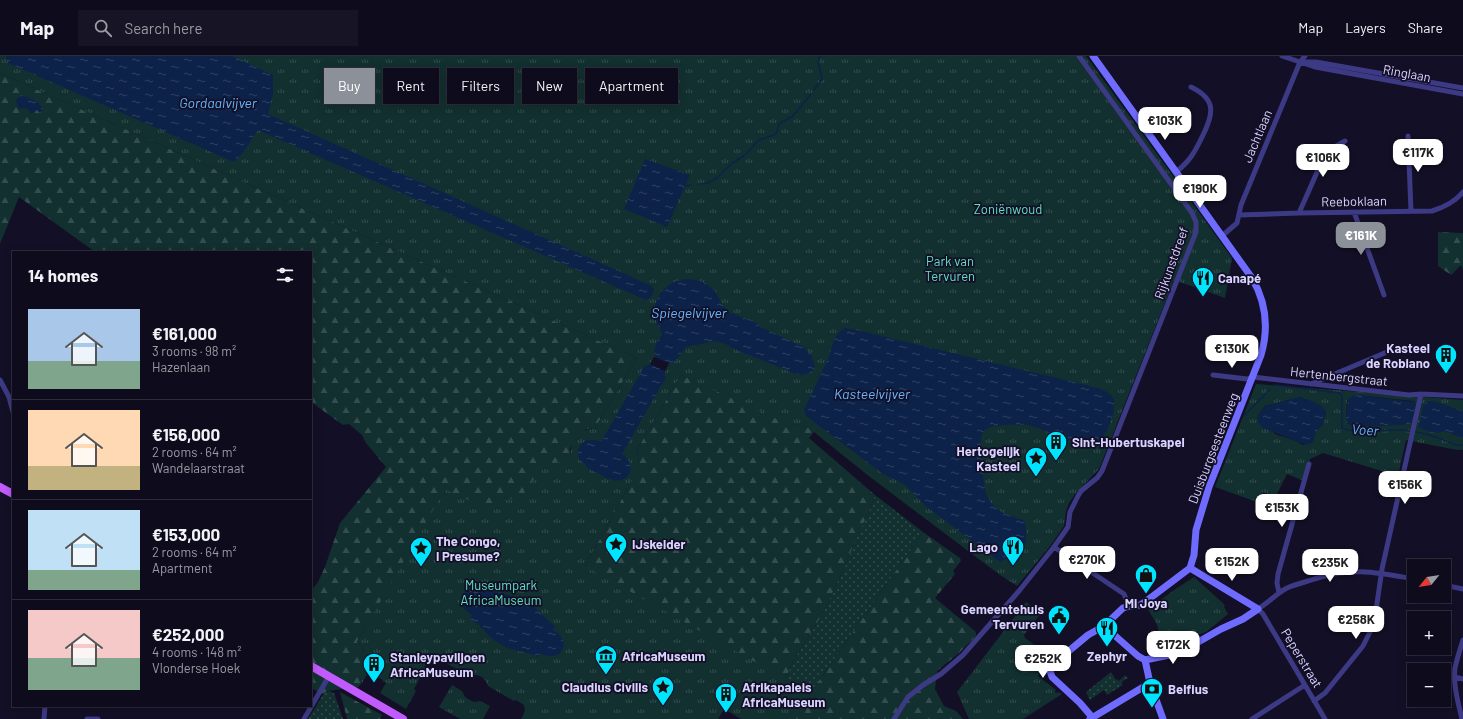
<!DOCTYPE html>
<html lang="en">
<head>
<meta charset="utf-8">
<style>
	:root { --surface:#0e0b1c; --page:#171425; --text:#f1f3f6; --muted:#9b9ba3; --line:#2e2b3b; --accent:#8c9099 }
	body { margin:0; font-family:Barlow,sans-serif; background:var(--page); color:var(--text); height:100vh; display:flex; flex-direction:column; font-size:15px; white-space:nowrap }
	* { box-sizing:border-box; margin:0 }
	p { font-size:13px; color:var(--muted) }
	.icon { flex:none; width:22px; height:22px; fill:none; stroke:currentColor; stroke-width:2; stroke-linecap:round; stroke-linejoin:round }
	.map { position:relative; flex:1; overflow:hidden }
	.details { position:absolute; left:12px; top:195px; width:300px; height:456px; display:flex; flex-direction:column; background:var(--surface); border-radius:0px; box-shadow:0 2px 10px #0003,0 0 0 1px var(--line) }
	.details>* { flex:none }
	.hud { position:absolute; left:324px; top:12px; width:380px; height:36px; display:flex; gap:8px }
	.needle { width:26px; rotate:240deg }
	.tools { position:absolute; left:1407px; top:503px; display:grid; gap:8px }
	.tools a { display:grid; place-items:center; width:44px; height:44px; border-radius:0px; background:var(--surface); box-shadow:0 2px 10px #0003,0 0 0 1px var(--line); font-size:20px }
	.price { position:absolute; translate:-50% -34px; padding:0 9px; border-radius:8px; background:#fff; color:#222; font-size:13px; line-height:26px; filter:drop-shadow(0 1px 2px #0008) }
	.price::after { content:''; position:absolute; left:50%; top:24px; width:12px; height:9px; margin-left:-6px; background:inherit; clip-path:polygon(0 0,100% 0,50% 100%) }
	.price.current { background:var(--accent); color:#fff }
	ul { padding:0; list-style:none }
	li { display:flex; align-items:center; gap:12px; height:100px; padding:0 16px }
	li+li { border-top:1px solid var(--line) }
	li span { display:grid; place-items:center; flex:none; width:112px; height:80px; border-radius:0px; color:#555 }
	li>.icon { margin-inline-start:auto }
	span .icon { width:48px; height:48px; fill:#fffc; stroke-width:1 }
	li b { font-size:17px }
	h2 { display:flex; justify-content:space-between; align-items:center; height:48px; padding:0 16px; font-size:17px }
	.tag { padding:0 14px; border-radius:0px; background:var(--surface); box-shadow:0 2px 10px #0003,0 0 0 1px var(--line); font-size:14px; line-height:36px }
	.tag.current { background:var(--accent); color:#fff }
	header { display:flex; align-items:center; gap:24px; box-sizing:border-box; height:56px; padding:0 20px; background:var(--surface); border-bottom:1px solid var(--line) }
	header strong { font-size:19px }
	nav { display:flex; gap:22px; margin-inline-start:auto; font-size:14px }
	.search { width:280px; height:36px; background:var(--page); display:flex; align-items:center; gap:10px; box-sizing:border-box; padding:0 14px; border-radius:0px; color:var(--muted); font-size:15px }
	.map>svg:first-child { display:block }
	.grass { fill:url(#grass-dots) }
	.forest { fill:url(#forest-firs) }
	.park { fill:url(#park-tufts); fill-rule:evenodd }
	.water { fill:url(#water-ripples) }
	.pier { fill:#130f26 }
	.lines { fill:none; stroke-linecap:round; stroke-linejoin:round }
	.stream { stroke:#0c2248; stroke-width:1.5 }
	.street { stroke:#3d3a85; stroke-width:5 }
	.secondary { stroke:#6f6bff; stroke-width:7 }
	.primary { stroke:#c25bff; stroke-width:8 }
	.labels { text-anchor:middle; stroke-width:3.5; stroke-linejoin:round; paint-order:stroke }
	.street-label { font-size:13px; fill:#d9d4ff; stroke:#130f26 }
	.park-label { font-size:13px; fill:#5fe0c0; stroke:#130f26 }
	.poi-label { font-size:13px; font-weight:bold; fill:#d9d4ff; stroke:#130f26; text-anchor:start }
	.water-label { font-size:14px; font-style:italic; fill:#62b6ff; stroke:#130f26 }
</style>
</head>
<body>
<header>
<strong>Map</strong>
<div class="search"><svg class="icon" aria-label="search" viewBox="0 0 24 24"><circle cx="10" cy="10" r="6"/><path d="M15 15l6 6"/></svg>Search here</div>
<nav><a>Map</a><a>Layers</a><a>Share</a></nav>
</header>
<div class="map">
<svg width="1463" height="663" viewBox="0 0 1463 663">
	<defs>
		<pattern id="grass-dots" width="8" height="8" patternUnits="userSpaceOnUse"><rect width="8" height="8" fill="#12302f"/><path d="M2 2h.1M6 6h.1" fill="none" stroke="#344d4e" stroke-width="1.8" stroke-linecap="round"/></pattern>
		<pattern id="forest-firs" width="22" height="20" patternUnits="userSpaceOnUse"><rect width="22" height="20" fill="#12302f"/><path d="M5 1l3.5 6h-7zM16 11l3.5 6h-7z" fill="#344d4e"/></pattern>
		<pattern id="park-tufts" width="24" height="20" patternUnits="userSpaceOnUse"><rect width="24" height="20" fill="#12302f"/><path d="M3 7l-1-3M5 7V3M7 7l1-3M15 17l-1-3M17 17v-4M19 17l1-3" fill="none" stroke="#344d4e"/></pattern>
		<pattern id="water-ripples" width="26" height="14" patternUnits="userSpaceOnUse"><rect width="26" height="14" fill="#0c2248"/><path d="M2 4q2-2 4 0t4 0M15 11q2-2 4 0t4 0" fill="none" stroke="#2f4163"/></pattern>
	</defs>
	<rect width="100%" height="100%" fill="#130f26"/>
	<path class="grass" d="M875,439L923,476L807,642L786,663H770L793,605L823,557L846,508L856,481L868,458Z
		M1111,616L1116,624L1117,623L1119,625L1125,619L1128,622L1121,626L1123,629L1107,639L1104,634L1090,644L1086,636Z
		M329,635L334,637L343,663H308L324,637Z"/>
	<path class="forest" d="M0,17L637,302L595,372L586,373L570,392L571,400L564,411L365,572L357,586C371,600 367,606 360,622L362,627L358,631L327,635L323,638L311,632V535L318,526L325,511L340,467L386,411L366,387L362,379L349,368L343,369L311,346V196H95L19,141L0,188Z
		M1438,176L1463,177V214L1461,209L1451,219L1438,210Z
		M681,319L793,368L809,372L814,376L809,382L875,439L868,458L856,482L846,508L823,557L793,605L771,659L585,510L631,426C639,417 641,406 636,395Z
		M923,476L960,502L961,505L953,515L955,518L935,542L976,576V580L959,597L937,615L935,633L944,650L956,655L963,663H786L807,642Z
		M340,636L382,659L380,663H347Z"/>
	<path class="park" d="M0,0H1086L1232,202L1225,242L1174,224L1099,413L1075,438L1069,447L1066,455L1064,470L1051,489L1017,530L1000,519L870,421L809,372L781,365L681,319L636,395C641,408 640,416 631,426L585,510L810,637L786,663H741L724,653L718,663H521L525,655L524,649L516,644L514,645L488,630L485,624L482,621L477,619L469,620L444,606V604L436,599L430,601L425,609L426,615L427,614L424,620H421L414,633L416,635L406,653L380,637L386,627L382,625L383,624L372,618L371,619L368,617L362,627L360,622V614L367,605C364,595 366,595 357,586L445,433L484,451L523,439L543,408L560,406L571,400C570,382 578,374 595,372L637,302L0,17Z
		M1256,328L1463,344V356L1436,346L1446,375L1463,382V394L1452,393L1406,384L1398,420L1323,397L1310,403L1304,425L1287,418L1275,442L1263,436L1260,447L1215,431ZM1358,339L1413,345L1415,346L1416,350L1401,369L1354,370L1347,367L1346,363L1347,345L1353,340ZM1300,341L1317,348L1326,355L1324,366L1315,378L1313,385L1303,389L1296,385L1275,378L1258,359L1265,350Z
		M1194,521L1225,549L1224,551L1228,558L1206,576L1186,583L1187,586L1179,588H1163L1158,582C1160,568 1154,565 1148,553L1177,532Z
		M1026,546L1041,557L1024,579L1025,582L1051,601L1038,620L1056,634L1055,636L1057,637L1059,636L1062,638L1023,663H969L957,636Z
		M452,629L462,635L465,641L470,644L474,646L480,645L490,650L483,663H460L439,651Z"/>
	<path class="water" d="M6,0H232L273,19V38L268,58L652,230L654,234L651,241L646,244L258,74L244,95L234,106L8,7Z
		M21,39C30,42 38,45 43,53L40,57L37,54L31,58L27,52L20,53L18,51L16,44Z
		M645,103L690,119L667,171L624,153Z
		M685,223L697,224L705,227L715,235L723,250L729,256L754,266L761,271L805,292L812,301L815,311L813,315L803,319L796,318L764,305L741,296L725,288L715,285L686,291L677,303L672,307H669L665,316L666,321L622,398C640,410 627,432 609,422L608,423L586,411L587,410L579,403C575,387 587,380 601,386L644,311L650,308L655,300C652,293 658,286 662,278C660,272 656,267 655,261C652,241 666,226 685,223Z
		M845,272L861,275L1098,332C1104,334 1110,337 1113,342C1118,350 1108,378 1100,384C1097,386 1093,387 1089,387C1067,388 1049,374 1028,369C1020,368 1012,369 1004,369C998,370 991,370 986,373C976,379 983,416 984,426C987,452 1001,458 1024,464C1027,476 1028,487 1021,497L1020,495L1000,506L927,451L904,428L883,418L806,360L804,354C812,337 819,321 827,305C832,295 833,277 845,272Z
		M1358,339L1415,346L1416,349L1411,368L1401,369L1353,370L1347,367L1346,363L1348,343L1350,341Z
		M1300,341C1308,344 1321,347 1326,355L1324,366L1315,378L1312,387L1306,389L1263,372L1259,368L1257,361L1265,350Z
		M1429,345L1436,346L1463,356V382L1446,375L1437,377L1426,375L1419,371L1423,350Z
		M472,532H477L486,536L488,532C498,538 512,538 524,544C537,550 544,563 555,570L553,574C574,585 561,609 540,597L538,601C527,595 513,596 502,589C488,582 482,569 470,563L472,559C463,554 459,547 464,537Z"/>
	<path class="pier" d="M654,301L669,307L665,315L650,308Z"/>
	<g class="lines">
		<path class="stream" d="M814,34L822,23L818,5L820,0
			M700,128L708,127L717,122L731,108L745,99L759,84L776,78L779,68L793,60L811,38
			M685,130L691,129
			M1275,329L1340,337L1342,341V372C1360,379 1378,374 1397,374C1417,374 1438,381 1456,389H1463
			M1244,360L1270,333"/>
		<path class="street" d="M1282,0L1315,11L1463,38
			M1305,6H1316L1463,32
			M1408,80L1411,155
			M1176,116C1190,105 1195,96 1203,79C1214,57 1216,43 1191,31
			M1354,156L1384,239
			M1299,157L1326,96L1345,85
			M1239,159L1299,157L1432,155C1445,151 1455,146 1463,136
			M1222,180L1237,167L1241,149L1300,6L1305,0
			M1213,319L1247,323L1253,321L1409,339L1421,338L1463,340
			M0,324L9,341L13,356
			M1311,328L1387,296
			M1054,491L1124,538L1129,550
			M1444,529L1463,533
			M1279,537L1277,527L1278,518L1309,408
			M1455,621L1463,623
			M1314,645L1325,637L1363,590L1374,568L1382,513L1421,338
			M44,663L45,650
			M87,663H98
			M304,663L329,620
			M894,663L908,641L923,629L941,618L963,599L1019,535L1054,491L1068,471L1070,456L1078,440L1081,435L1097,422L1102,415L1196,176V166L1192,157L1079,0
			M1252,663L1305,629
			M1325,663L1263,558L1258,553C1268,547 1277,537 1287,532C1294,529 1301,527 1308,525C1349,511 1372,515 1414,523
			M1462,663C1458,646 1453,629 1455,612C1457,603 1460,593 1463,584"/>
		<path class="secondary" d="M1093,0L1252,222C1266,246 1269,272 1261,299L1209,431L1196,474L1194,499L1190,512
			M1104,570L1138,600L1145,604
			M1145,604L1179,597L1221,573L1243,563L1258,553L1190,512
			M1145,604L1150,627L1163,663
			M1092,661L1080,647L1052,621L1050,615L1052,609L1088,579L1104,570L1123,552L1129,550L1140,549L1145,546L1190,512
			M1090,663L1150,627"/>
		<path class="primary" d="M0,431L13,438
			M311,610L403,663"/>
	</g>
	<defs>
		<g id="restaurant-pin" transform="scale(1.15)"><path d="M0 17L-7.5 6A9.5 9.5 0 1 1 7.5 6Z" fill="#00e5ff" stroke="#130f26"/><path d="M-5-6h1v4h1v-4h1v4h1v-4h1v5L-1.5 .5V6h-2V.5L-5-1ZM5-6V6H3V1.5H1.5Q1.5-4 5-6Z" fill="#111"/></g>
		<g id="building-pin" transform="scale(1.15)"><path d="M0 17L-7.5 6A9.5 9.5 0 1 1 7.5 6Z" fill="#00e5ff" stroke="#130f26"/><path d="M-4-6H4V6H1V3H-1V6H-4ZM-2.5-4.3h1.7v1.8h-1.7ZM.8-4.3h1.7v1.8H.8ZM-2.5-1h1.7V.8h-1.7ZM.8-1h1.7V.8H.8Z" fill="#111"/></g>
		<g id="sight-pin" transform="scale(1.15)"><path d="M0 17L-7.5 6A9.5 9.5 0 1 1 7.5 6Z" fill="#00e5ff" stroke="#130f26"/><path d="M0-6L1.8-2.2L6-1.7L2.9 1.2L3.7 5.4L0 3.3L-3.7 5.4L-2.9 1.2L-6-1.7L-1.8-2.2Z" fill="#111"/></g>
		<g id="shop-pin" transform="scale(1.15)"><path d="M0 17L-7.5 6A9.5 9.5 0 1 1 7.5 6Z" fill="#00e5ff" stroke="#130f26"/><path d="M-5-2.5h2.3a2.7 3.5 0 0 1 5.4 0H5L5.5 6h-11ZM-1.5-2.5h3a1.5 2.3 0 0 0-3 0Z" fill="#111"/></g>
		<g id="civic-pin" transform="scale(1.15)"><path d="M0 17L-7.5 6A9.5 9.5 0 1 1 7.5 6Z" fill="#00e5ff" stroke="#130f26"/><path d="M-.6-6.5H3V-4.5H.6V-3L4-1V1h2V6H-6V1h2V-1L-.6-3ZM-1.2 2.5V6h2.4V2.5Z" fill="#111"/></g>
		<g id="museum-pin" transform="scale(1.15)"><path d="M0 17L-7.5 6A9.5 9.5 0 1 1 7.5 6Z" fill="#00e5ff" stroke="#130f26"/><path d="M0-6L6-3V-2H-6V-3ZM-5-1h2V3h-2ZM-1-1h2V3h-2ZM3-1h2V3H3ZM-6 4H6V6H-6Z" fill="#111"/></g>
		<g id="bank-pin" transform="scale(1.15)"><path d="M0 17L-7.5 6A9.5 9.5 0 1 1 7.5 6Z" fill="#00e5ff" stroke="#130f26"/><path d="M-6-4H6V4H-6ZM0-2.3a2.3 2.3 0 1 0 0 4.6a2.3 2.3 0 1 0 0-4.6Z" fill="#111"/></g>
	</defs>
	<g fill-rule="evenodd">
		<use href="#restaurant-pin" x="1203" y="222"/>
		<use href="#building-pin" x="1446" y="299"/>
		<use href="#building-pin" x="1056" y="386"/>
		<use href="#sight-pin" x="1036" y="402"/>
		<use href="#sight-pin" x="616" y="488"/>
		<use href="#restaurant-pin" x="1013" y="491"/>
		<use href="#sight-pin" x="421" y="492"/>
		<use href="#shop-pin" x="1146" y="519"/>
		<use href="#civic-pin" x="1059" y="560"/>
		<use href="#restaurant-pin" x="1107" y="572"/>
		<use href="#museum-pin" x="606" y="600"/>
		<use href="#building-pin" x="374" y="608"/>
		<use href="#sight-pin" x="663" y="631"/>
		<use href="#bank-pin" x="1152" y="633"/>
		<use href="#building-pin" x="726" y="638"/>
	</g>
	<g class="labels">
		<g class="street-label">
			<text transform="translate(1407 17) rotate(10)" y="5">Ringlaan</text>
			<text transform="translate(1257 80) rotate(-67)" y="5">Jachtlaan</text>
			<text transform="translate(1354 145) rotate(-1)" y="5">Reeboklaan</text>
			<text transform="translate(1171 207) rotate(-70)" y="5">Rijkunstdreef</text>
			<text transform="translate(1339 320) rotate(6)" y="5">Hertenbergstraat</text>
			<text transform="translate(1213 392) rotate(-69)" y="5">Duisburgsesteenweg</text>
			<text transform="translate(1302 602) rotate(59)" y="5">Peperstraat</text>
		</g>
		<g class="park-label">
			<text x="1008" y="158">Zoniënwoud</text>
			<text x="950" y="210">Park van<tspan x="950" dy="15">Tervuren</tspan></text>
			<text x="501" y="534">Museumpark<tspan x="501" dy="15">AfricaMuseum</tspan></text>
		</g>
		<g class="poi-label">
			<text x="1218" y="227">Canapé</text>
			<text x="1430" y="297" text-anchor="end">Kasteel<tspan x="1430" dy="15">de Robiano</tspan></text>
			<text x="1072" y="391">Sint-Hubertuskapel</text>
			<text x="1020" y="400" text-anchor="end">Hertogelijk<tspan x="1020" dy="15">Kasteel</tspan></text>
			<text x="436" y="490">The Congo,<tspan x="436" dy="15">I Presume?</tspan></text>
			<text x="632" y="493">IJskelder</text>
			<text x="998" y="496" text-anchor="end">Lago</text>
			<text x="1146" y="552" text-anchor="middle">Mi Joya</text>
			<text x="1044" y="558" text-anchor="end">Gemeentehuis<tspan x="1044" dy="15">Tervuren</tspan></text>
			<text x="622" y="605">AfricaMuseum</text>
			<text x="1107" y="605" text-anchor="middle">Zephyr</text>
			<text x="390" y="606">Stanleypaviljoen<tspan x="390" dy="15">AfricaMuseum</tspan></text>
			<text x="648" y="636" text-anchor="end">Claudius Civilis</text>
			<text x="742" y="636">Afrikapaleis<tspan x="742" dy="15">AfricaMuseum</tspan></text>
			<text x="1168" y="638">Belfius</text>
		</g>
		<g class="water-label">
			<text x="218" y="52">Gordaalvijver</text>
			<text x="689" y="262">Spiegelvijver</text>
			<text x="872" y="343">Kasteelvijver</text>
			<text transform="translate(1365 374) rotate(4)" y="5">Voer</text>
		</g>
	</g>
</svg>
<div class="tools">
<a><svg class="needle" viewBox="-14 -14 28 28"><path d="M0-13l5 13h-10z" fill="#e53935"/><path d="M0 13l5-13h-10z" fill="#9b9ba3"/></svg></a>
<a>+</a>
<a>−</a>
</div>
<b class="price" style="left:1165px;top:85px">€103K</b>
<b class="price" style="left:1418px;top:117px">€117K</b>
<b class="price" style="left:1323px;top:122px">€106K</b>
<b class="price" style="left:1200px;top:153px">€190K</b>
<b class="price current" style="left:1361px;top:200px">€161K</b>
<b class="price" style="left:1232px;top:313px">€130K</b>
<b class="price" style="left:1405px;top:449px">€156K</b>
<b class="price" style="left:1282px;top:472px">€153K</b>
<b class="price" style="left:1087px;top:524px">€270K</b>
<b class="price" style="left:1232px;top:526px">€152K</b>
<b class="price" style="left:1330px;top:527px">€235K</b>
<b class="price" style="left:1356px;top:584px">€258K</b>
<b class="price" style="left:1173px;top:609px">€172K</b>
<b class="price" style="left:1043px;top:623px">€252K</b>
<div class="hud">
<a class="tag current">Buy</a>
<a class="tag">Rent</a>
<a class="tag">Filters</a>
<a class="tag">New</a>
<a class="tag">Apartment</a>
</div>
<section class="details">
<h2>14 homes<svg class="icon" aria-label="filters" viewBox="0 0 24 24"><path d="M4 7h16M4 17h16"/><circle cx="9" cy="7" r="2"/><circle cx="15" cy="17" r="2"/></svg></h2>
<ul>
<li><span style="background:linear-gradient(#a9c7e8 65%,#7fa58c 0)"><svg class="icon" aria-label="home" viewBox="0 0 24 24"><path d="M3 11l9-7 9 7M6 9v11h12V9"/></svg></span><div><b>€161,000</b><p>3 rooms · 98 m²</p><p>Hazenlaan</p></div></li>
<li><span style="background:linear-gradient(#ffd9b3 70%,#c2b280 0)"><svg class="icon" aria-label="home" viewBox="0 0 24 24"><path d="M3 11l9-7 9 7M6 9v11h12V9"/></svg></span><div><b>€156,000</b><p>2 rooms · 64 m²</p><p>Wandelaarstraat</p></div></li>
<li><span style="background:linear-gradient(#bfe0f5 75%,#7fa58c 0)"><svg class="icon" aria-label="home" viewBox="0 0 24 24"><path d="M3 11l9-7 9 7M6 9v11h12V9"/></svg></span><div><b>€153,000</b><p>2 rooms · 64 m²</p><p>Apartment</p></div></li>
<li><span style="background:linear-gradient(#f6c9c9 60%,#7fa58c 0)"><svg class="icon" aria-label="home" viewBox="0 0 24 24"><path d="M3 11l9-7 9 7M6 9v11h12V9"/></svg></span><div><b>€252,000</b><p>4 rooms · 148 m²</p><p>Vlonderse Hoek</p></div></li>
</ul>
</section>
</div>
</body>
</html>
